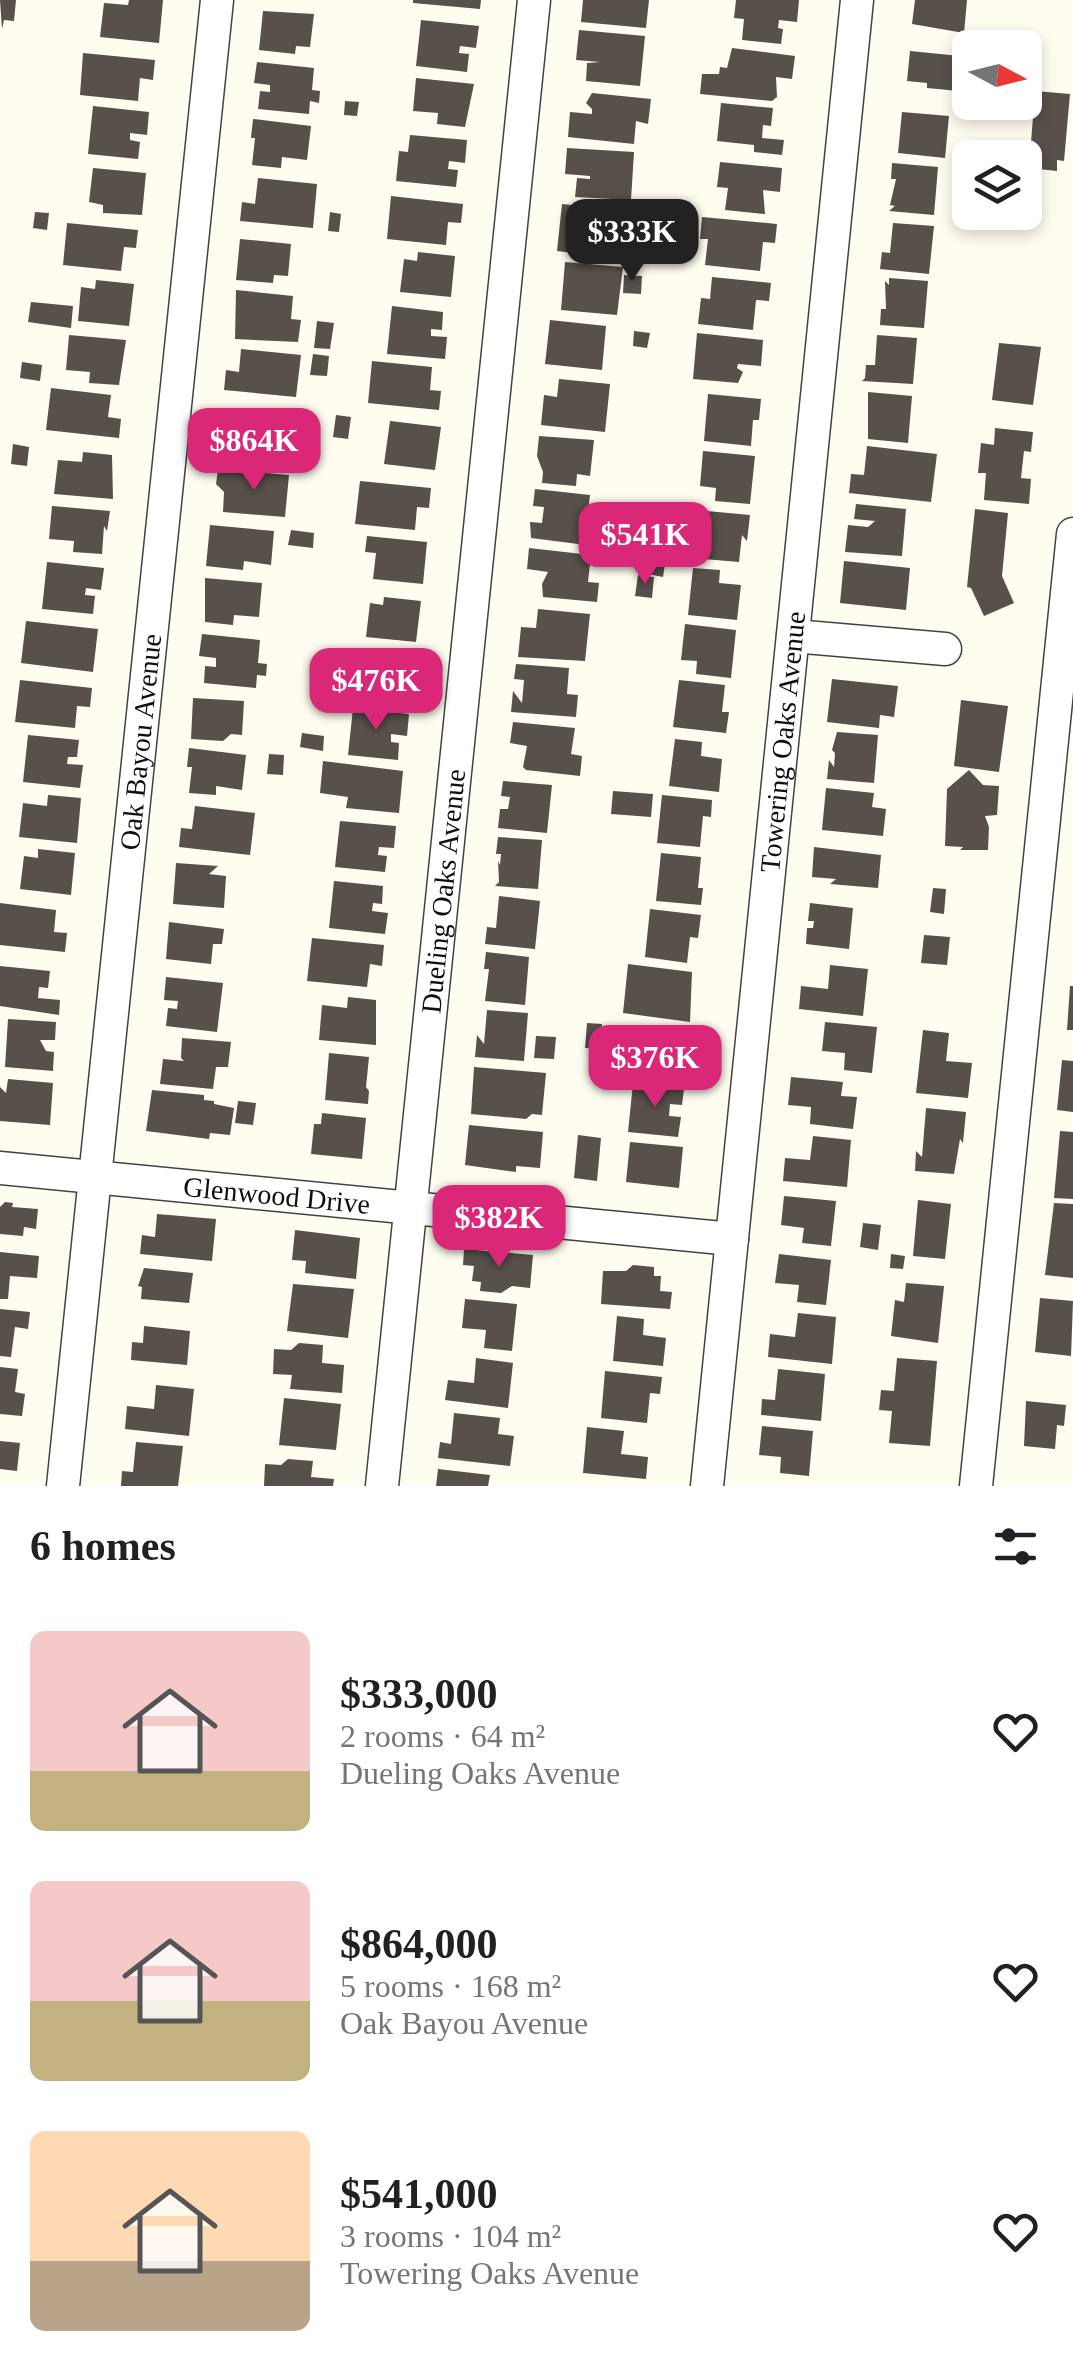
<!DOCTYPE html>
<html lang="en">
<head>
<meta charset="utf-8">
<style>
	:root { --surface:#fff; --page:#f6f6f6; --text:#202124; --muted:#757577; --accent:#db2777 }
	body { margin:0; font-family:"Times New Roman",serif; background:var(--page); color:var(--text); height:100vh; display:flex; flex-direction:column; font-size:38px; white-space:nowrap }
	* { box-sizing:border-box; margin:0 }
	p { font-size:32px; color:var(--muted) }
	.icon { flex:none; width:55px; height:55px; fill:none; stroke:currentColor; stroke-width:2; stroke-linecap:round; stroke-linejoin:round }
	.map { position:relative; height:1486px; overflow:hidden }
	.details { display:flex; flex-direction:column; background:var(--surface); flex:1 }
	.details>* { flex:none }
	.needle { width:65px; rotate:97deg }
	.tools { position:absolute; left:952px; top:30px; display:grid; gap:20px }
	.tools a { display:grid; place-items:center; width:90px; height:90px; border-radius:15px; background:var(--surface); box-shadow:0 5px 15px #0003; font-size:50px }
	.price { position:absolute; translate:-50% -85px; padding:0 22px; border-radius:20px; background:var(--accent); color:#fff; font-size:32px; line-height:65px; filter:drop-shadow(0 2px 5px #0008) }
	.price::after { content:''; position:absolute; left:50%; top:60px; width:30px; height:22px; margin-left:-15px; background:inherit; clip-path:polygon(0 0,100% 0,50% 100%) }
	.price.selected { background:#222; color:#fff }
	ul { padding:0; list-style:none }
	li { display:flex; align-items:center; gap:30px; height:250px; padding:0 30px }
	li span { display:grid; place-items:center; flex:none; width:280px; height:200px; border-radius:15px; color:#555 }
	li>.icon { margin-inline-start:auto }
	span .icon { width:120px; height:120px; fill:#fffc; stroke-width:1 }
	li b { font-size:42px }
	h2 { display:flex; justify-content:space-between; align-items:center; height:120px; padding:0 30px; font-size:42px }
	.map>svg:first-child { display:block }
	.building { fill:#58504b }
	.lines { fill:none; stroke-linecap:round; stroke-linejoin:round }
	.minor-casing { stroke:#424242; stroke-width:35 }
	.minor { stroke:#fff; stroke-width:32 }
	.labels { text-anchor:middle; stroke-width:10; stroke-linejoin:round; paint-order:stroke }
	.street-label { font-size:28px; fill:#0f0f0f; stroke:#fff }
</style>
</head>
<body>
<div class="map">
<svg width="1073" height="1486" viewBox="0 0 1073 1486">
	<rect width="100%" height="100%" fill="#fffdf0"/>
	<path class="building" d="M0,0H16L14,21L4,20L2,29Z
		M129,0H163L159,43L100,37L104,3L128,5Z
		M413,0H481L480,9L413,3Z
		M583,0H649L646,28L581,22Z
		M736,0H799L797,22L779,20L778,28L783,29L781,44L742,40L744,19L734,18Z
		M915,0H967L964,33L912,24Z
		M263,11L314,14L310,47L296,46L295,54L259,50Z
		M421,20L479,26L476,48L460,46L459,53L469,54L467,72L416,66Z
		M579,30L645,36L640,86L586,81L587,63L600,62L576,60Z
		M732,48L795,56L792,79L776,77L777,97L772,101L700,94L702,74H719L720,67L727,68Z
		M910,51L970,57V80L960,79L959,91L927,88V83L907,81Z
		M83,53L155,60L153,80L140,78L138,101L80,95Z
		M257,62L314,68L312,90L320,91L319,103L310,101L309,114L258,109L260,91L270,92V85L254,83Z
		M416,78L474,84L465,127L437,124L438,113L413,111Z
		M1035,91L1070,94L1064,161L1057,160V171L1029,168Z
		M592,93L651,99L648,124L636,121L634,144L568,137L570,112L592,114V109L586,103Z
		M345,101L359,102L357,116L344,115Z
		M721,103L773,108L771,126L763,125L762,138L784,140L782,155L754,152V145L717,141Z
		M93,106L149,112L147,135L130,133V140L140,142L138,159L88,154Z
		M902,112L949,116L945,158L898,153Z
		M253,119L311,126L307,160L282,157L281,168L252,165L255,138H251Z
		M410,135L467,140L465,163L449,161L448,169L458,170L456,187L396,181L399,151L408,152Z
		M567,148L634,152L631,200L575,197L577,178L590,179V176L565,174Z
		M720,162L782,168L780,192L763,190L765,214L725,210L728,188L717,187Z
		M892,163L938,167L934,215L889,211L895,206L890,205L896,179H891Z
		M93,168L146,173L142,215L103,213V205L89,202Z
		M258,178L317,184L313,228L240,221L242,202L255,204Z
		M391,196L463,204L461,223L448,222L446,245L387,239Z
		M562,204L622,210L619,246L592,243L590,255L557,251Z
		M35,212L49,213L47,230L33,228Z
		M330,212L341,214L339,232L328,231Z
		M702,217L777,224L775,243L763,242L760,271L705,265L708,239H700Z
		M67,223L138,230L136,248L124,247L121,271L63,265Z
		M893,223L934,226L929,274L880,269L882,252L890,253Z
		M240,239L291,244L288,276L274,275L273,283L236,280Z
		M418,252L455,256L451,297L400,292L404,259L417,261Z
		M565,262L623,267L617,315L561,310Z
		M624,275L642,276L641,294L623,293Z
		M712,277L771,283L769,301L756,300L753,330L698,324L701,298L710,299Z
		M889,278L928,281L924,328L880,325L881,309H886L885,281L889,285Z
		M96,280L134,284L129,326L78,321L81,287L95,289Z
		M236,290L293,296L291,319L301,320L298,342L235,339Z
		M31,302L73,306L71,328L28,322Z
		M392,306L443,312L442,330L431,329V336L447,337L445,359L387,354Z
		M550,320L606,326L602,370L545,364Z
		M317,321L334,323L330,349L314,348Z
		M634,331L650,333L647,348L633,346Z
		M697,333L763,340L761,366L738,364L737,368L743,372L738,383L693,379Z
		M69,335L126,340L119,385L89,383L90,372L66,370Z
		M877,335L917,338L913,384L862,381L865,378L866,365H875Z
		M999,343L1041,347L1033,405L992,400Z
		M241,349L301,355L296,397L224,390L226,370L239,372Z
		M313,354L329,356L327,376L310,375Z
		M372,361L432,367L430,390L441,391L439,410L368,403Z
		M22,362L42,365L40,381L20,378Z
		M559,379L610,384L605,432L541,425L544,395L557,397Z
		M51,388L111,395L108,417L121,419L119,438L46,430Z
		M868,392L912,396L908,443L868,439Z
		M708,394L761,399L759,420H753L751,446L704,441Z
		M227,408L256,410L255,421L279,423L276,457L218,451L220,433H225Z
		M336,415L351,417L348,439L333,437Z
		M390,421L441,427L435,470L384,464Z
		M995,428L1033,432L1031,452L1024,451L1021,478L1031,479L1029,504L984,500L986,473H978L981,443L994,445Z
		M539,436L594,440L590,476L577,474L576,486L542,483L543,472L537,456Z
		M13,444L29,447L27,466L11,464Z
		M867,446L937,454L931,502L849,493L851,474L864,475Z
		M703,451L755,456L750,504L715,501L716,488L700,486Z
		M83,452L112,455L113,499L54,494L58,460L82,462Z
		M218,469L289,475L285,517L223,512L224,492L216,484Z
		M360,481L431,488L429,508L417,507L415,530L355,524Z
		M535,489L590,495L587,520L597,521L594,546L531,538L530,522L542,523L544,507L533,506Z
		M856,504L906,509L902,556L845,552L848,525L868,527L875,521L854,519Z
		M52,506L110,511L107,531L104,526L102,554L73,552L74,541L49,539Z
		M975,509L1008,513L1002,576L1014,603L984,616L971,588L967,587Z
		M696,510L750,515L747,541L742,535L739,562L692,558Z
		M210,525L274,531L271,565L244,561L243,570L206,566Z
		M291,530L314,533L313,548L288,545Z
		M367,536L427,542L423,584L373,579L376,553L365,552Z
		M529,548L591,555L588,582L599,583L597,602L543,597L542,584L548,572L527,569Z
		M639,561L665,564L663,577L638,572Z
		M844,561L910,568L906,610L840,603Z
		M47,562L104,568L101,590L86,588L85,595L95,596L93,614L42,609Z
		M693,568L720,570L719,583L741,585L737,620L688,615Z
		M638,575L654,577L652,598L635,596Z
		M205,578L262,583L259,617L234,615L233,625L205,622Z
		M384,597L421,601L416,642L366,637L370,603L383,605Z
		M538,609L590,614L585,661L518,657L521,627L536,628Z
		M26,621L98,629L93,672L21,663Z
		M685,624L736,630L731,678L696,674L697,661L681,660Z
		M202,634L260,640L258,663L267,664L266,676L257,675L256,688L204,683L205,666L216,667V658L199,656Z
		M357,650L407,656L405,673L396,672L395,680L411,681L409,704L352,698Z
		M516,664L569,668L567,694L578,695L576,717L511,712L513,691L522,703L524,680L514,679Z
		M832,679L898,686L894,717L880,715L879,728L827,722Z
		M20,680L92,688L90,707L77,706L75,728L15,722Z
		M679,680L725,685L722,712H729L726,733L673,727Z
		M193,698L244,701L242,735L231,734L223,741L191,739Z
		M961,700L1008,706L999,772L954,766Z
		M353,708L409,714L407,736L391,734V742L399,743L398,760L348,755Z
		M513,722L575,728L571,754L582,756L580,776L526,770L523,767L527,746L510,743Z
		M837,732L878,735L874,783L827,779L829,760L834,767L835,753L832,750Z
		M302,733L324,736L323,751L300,747Z
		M28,735L79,740L77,757H68L67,764L83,765L80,788L23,782Z
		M675,739L702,742L701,756L722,759L719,792L669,786Z
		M189,748L246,755L242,790L216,786V795L189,793L192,767H187Z
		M269,754L284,755L283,775L267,774Z
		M323,761L403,771L399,813L346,808L348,797L320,793Z
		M969,770L983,785L999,786L997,815L985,816L989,827L988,850H960L963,847L945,846L947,789Z
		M503,781L552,785L547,833L498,828L500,809H508L510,797L501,796Z
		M826,788L874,793L872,807L886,809L883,836L822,830Z
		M613,791L653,794L651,817L611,814Z
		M48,795L81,798L77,843L19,837L23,803L47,806Z
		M662,795L712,800L711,817L703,816L700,847L657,843Z
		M195,806L255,813L250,855L179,847L181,828L192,829Z
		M340,821L396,826L394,848L379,847L378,855L387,856L385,872L335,867Z
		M498,837L542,840L538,889L495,886L499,882L498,861L500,865L501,854H496Z
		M814,847L881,855L878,888L830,884L836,879L812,877Z
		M38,849L75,853L71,895L20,889L24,856L38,858Z
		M661,853L701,857L698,888H703L701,905L656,901Z
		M176,863L218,866L209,874L226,876L224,908L173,904Z
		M334,881L383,886L382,904L373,903L372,911L388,913L385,934L329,928Z
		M933,888L946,889L944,914L930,912Z
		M499,896L540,901L535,949L485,944L487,927L496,928Z
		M0,903L56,910L54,932L67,933L65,952L0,945Z
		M810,903L853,908L849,949L806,944L807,928H813L814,921H808Z
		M650,909L701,915L698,938L690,937L687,963L645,957Z
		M169,922L224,929L222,944H213L211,964L166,959Z
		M924,935L950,937L947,965L921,963Z
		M312,938L384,945L382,966L370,964L367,987L307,981Z
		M486,952L529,957L525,1005L485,1001L489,969H484Z
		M628,964L692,972L690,1022L623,1013Z
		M830,965L868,969L863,1016L799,1009L801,986L828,989Z
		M0,966L50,971L48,988L39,987L38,998L60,1000L59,1015L0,1006Z
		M166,977L223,983L217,1032L166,1026L168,1008L177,1009L178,1001L164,1000Z
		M1070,986H1073V1030H1067Z
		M348,997L376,1000V1045L319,1040L322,1005L347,1008Z
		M487,1010L528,1013L524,1061L475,1057L477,1035L484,1044Z
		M8,1019L56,1022L55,1040H40L46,1051L54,1052L53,1071L5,1067Z
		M825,1022L877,1027L872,1073L844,1070L845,1053L822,1051Z
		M587,1023L602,1024L600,1049L585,1048Z
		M646,1027L689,1031L687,1053L683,1049L680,1080L641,1076Z
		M923,1030L949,1033L946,1061L972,1063L968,1098L916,1093Z
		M536,1036L556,1037L554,1059L534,1058Z
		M182,1038L231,1042L228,1067H216L213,1089L160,1084L163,1059L184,1061L181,1058Z
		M329,1053L369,1057L366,1087L369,1091L368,1104L325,1100Z
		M1062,1060L1073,1061V1112L1057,1110Z
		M474,1067L546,1073L542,1115L532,1114L526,1119L471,1114Z
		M791,1077L843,1082L841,1096L857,1097L853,1129L810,1124L811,1107L788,1105Z
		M8,1079L53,1083L50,1125L0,1121V1087L6,1093Z
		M633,1083L684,1089L682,1105L670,1104L669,1116L681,1117L678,1137L628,1132Z
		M152,1090L204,1095V1100L214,1101V1104L234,1108L230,1135L210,1133L209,1139L146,1131Z
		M238,1101L256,1103L253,1125L235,1123Z
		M926,1108L966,1112L963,1143L960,1139L954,1174L915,1171L916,1151L922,1157Z
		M322,1113L366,1118L362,1159L311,1154L314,1124H321Z
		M469,1125L543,1132L540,1168L516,1166V1172L465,1165Z
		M1060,1131L1073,1132V1199L1054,1198Z
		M578,1135L601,1138L597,1181L574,1178Z
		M813,1136L851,1140L847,1187L783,1181L785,1158L810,1160Z
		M630,1142L683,1147L679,1188L626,1182Z
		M784,1196L836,1201L831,1246L802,1243L804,1228L781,1225Z
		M918,1200L951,1204L945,1259L913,1256Z
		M5,1202L13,1203L12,1207L38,1209L36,1229L24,1227L23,1236L0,1234V1207Z
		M1054,1203L1073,1204V1278L1045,1275Z
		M157,1214L216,1219L212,1261L140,1254L142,1235L155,1237Z
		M863,1223L881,1225L878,1250L860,1247Z
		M295,1230L360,1238L356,1279L305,1273L306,1261L292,1260Z
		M464,1249L533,1255L530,1288L512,1286L501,1293L480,1291L481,1282L472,1281L474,1266L463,1265Z
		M0,1252L39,1256L37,1278L10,1276L8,1299H0Z
		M779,1254L831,1260L826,1305L797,1302L799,1285L775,1283Z
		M891,1254L905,1256L903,1269L890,1268Z
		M633,1265L654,1267V1276H661L660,1291L672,1292L670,1309L601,1304L603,1271H626Z
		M144,1268L193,1273L189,1303L141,1299L142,1287L138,1286Z
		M906,1283L944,1286L938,1343L891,1336L895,1300L904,1302Z
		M293,1284L354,1289L348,1338L287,1331Z
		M1040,1298L1073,1301L1071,1356L1035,1352Z
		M465,1299L517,1304L512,1351L484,1348L486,1330L462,1328Z
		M0,1309L30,1312L28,1329L15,1327L11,1357L0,1356Z
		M798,1313L836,1317L832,1364L768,1357L770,1334L795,1337Z
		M617,1316L644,1319L643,1335L666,1338L663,1366L613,1361Z
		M144,1326L190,1331L187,1365L131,1360L132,1342L143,1343Z
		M299,1343L323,1345L322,1363L344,1365L342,1393L290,1389L292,1375L273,1374L274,1349L291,1350Z
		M476,1358L513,1363L508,1408L445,1400L448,1380L474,1383Z
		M897,1358L937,1361L930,1446L889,1443L892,1411L879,1410L881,1390L894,1391Z
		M0,1367L18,1369L15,1392L25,1394L22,1416L0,1414Z
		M778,1369L825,1374L821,1421L761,1415L762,1399L775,1400Z
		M605,1371L662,1377L660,1394L650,1393L647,1423L601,1418Z
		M156,1385L194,1389L189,1436L125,1429L127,1406L154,1409Z
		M284,1398L341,1404L336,1450L279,1445Z
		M1026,1401L1066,1405L1064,1426L1057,1425L1055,1449L1024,1446Z
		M454,1413L500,1418L498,1434L514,1436L510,1466L438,1458L440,1442L451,1444Z
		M762,1426L813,1431L809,1476L780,1473L781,1457L759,1455Z
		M587,1427L624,1431L621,1454L648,1457L646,1479L583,1473Z
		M0,1441L20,1443L17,1471L0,1469Z
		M136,1442L183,1446L178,1486H121L122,1471L133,1472Z
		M288,1459L313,1461L311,1477L334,1479L333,1486H264L265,1464L281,1465Z
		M438,1469L490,1475L488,1486H436Z"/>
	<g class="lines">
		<g class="minor-casing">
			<g id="minor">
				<path d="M793,636L945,649"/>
				<path id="s1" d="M0,1168L732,1239"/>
				<path id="s2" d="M63,1486L217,0"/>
				<path id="s3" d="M382,1486L534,0"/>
				<path id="s4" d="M707,1486L857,0"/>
				<path d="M976,1486L1073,534"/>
			</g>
		</g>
		<use href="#minor" class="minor"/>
	</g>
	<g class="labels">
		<g class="street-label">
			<text dy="10" stroke="none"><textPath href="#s2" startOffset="748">Oak Bayou Avenue</textPath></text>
			<text dy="10" stroke="none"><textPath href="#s4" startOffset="748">Towering Oaks Avenue</textPath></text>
			<text dy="10" stroke="none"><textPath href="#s3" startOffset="598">Dueling Oaks Avenue</textPath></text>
			<text dy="10" stroke="none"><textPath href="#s1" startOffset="278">Glenwood Drive</textPath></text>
		</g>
	</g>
</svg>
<div class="tools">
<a><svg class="needle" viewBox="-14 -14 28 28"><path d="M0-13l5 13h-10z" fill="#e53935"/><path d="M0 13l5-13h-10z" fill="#757577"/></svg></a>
<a><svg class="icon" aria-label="layers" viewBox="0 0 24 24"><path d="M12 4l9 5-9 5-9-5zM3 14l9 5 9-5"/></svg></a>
</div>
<b class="price selected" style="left:632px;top:284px">$333K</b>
<b class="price" style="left:254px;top:493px">$864K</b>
<b class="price" style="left:645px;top:587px">$541K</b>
<b class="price" style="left:376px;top:733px">$476K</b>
<b class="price" style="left:655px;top:1110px">$376K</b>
<b class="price" style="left:499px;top:1270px">$382K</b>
</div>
<section class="details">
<h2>6 homes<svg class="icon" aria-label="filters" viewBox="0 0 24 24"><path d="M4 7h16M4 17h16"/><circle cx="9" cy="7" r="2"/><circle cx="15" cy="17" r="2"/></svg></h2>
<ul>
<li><span style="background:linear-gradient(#f6c9c9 70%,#c2b280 0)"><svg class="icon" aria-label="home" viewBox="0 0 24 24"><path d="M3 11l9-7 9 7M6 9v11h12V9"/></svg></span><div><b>$333,000</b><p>2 rooms · 64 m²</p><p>Dueling Oaks Avenue</p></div><svg class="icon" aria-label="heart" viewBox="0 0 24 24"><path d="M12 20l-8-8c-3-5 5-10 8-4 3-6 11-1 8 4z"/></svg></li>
<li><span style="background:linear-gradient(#f6c9c9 60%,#c2b280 0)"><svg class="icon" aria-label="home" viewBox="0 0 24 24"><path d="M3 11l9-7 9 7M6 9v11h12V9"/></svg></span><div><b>$864,000</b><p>5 rooms · 168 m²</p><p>Oak Bayou Avenue</p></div><svg class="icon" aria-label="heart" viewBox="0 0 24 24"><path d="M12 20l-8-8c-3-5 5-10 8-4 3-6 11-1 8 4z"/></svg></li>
<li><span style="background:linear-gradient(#ffd9b3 65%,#b9a48a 0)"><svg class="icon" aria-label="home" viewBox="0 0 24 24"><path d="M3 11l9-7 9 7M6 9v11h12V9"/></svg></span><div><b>$541,000</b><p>3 rooms · 104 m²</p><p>Towering Oaks Avenue</p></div><svg class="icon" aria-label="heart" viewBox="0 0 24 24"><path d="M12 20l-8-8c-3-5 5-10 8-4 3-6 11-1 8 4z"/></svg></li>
</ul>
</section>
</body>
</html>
